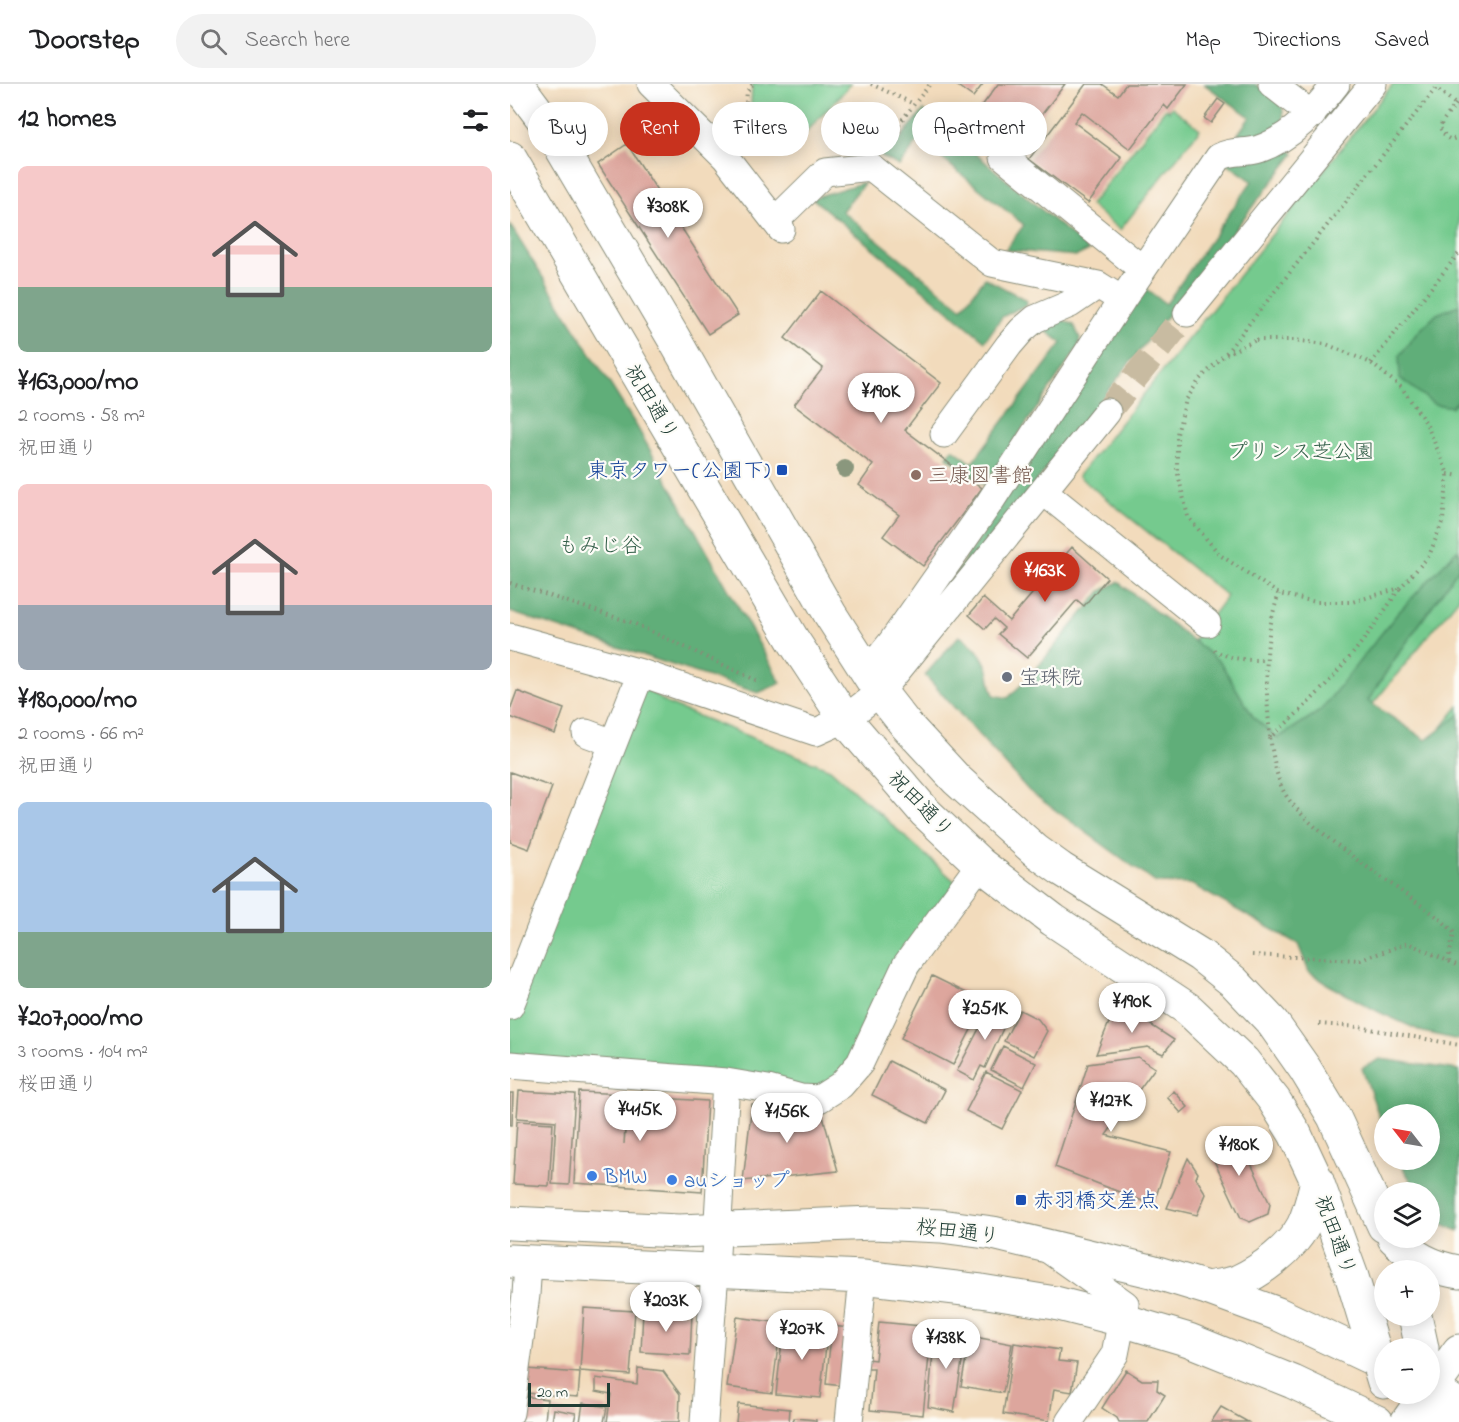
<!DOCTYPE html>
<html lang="en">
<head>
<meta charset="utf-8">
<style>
	:root { --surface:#fff; --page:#f2f2f2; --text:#202124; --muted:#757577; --line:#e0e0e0; --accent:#c8321e }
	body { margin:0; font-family:"Indie Flower","Klee One",sans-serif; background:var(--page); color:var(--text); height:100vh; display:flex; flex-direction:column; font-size:22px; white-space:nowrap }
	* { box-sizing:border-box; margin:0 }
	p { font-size:20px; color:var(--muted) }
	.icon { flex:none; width:33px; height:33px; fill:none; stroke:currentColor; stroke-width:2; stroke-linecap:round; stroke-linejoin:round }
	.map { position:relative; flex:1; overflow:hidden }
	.drawer { display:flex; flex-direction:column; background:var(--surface); width:510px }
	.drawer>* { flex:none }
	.guide { position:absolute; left:18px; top:18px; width:570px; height:54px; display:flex; gap:12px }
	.needle { width:39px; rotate:301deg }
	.buttons { position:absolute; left:864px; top:1020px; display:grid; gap:12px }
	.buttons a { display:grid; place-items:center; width:66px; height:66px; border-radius:50%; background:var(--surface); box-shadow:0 3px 15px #0003; font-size:30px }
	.scale { position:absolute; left:18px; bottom:15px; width:82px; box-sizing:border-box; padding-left:6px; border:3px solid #1f3d34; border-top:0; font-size:16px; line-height:21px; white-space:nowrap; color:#1f3d34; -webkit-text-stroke:4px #fdfcf7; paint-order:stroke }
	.price { position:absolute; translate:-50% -51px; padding:0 14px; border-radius:21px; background:#fff; color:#222; font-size:20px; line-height:39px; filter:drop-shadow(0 2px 3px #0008) }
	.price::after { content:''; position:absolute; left:50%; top:36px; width:18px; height:14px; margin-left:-9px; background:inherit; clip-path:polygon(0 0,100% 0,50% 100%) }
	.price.current { background:var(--accent); color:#fff }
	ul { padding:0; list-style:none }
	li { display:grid; align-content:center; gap:12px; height:318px; padding:0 18px }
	li span { display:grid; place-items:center; height:186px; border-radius:9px; color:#555 }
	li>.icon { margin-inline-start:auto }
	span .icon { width:108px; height:108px; fill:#fffc; stroke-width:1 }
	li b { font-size:26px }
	h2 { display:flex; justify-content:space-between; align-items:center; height:72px; padding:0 18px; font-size:26px }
	.pill { padding:0 21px; border-radius:27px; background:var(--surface); box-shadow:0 3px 15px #0003; font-size:21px; line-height:54px }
	.pill.current { background:var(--accent); color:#fff }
	header { display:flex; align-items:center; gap:36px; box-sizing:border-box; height:84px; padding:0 30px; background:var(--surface); border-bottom:2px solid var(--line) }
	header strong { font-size:28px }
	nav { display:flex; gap:33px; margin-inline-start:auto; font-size:21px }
	.search { width:420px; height:54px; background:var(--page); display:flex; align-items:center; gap:15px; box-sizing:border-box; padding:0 21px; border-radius:33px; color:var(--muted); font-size:22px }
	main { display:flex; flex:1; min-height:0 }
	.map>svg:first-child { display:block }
	.green { fill:#75ca8e; stroke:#4a8461; stroke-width:1.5 }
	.forest { fill:#60ae79; stroke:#407656; stroke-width:1.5 }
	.building { fill:#dda69d }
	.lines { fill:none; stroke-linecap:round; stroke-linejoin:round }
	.minor-tunnel { stroke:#c8bba1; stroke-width:27; stroke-dasharray:27 14; stroke-linecap:butt }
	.minor-casing { stroke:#888c78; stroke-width:29 }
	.major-casing { stroke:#888c78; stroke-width:35 }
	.highway-casing { stroke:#888c78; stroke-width:35 }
	.path { stroke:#888c78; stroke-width:4; stroke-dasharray:1.5 4.5; stroke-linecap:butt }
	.minor { stroke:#fff; stroke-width:27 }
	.major { stroke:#fff; stroke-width:33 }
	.highway { stroke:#fff; stroke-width:33 }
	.tree { fill:#8a977d }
	.transit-dot { fill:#1a4fb4; stroke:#fdfcf7; stroke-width:2 }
	.education-dot { fill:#8d6e63; stroke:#fdfcf7; stroke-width:2 }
	.worship-dot { fill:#6b7280; stroke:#fdfcf7; stroke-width:2 }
	.shop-dot { fill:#3f7fe0; stroke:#fdfcf7; stroke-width:2 }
	.labels { text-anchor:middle; stroke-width:4.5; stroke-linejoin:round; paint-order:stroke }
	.street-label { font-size:21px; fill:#1f3d34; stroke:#fdfcf7 }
	.park-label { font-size:21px; fill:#34604a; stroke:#fdfcf7 }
	.transit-label { font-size:21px; fill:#164399; stroke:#fdfcf7; text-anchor:end }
	.education-label { font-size:21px; fill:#785e54; stroke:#fdfcf7; text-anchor:start }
	.worship-label { font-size:21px; fill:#5b616d; stroke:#fdfcf7; text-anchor:start }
	.shop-label { font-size:21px; fill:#366cbe; stroke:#fdfcf7; text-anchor:start }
</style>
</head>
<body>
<header>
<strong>Doorstep</strong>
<div class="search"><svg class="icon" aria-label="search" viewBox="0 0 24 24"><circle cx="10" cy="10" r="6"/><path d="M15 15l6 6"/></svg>Search here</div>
<nav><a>Map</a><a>Directions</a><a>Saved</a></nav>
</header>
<main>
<section class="drawer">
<h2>12 homes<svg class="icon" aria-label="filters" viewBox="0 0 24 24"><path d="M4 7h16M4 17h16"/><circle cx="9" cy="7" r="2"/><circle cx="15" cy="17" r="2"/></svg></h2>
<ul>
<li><span style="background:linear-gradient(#f6c9c9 65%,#7fa58c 0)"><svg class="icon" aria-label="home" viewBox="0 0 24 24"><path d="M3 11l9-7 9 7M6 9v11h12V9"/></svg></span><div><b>¥163,000/mo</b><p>2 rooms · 58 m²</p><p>祝田通り</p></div></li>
<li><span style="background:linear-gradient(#f6c9c9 65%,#9aa5b1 0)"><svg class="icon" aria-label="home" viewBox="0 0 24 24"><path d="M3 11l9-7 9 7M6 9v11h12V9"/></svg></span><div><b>¥180,000/mo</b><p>2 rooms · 66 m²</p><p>祝田通り</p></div></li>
<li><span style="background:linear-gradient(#a9c7e8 70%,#7fa58c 0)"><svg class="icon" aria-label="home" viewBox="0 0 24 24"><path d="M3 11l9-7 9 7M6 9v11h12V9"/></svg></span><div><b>¥207,000/mo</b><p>3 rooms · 104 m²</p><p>桜田通り</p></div></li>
</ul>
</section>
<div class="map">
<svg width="949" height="1338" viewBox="0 0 949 1338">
	<rect width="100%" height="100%" fill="#fdfcf7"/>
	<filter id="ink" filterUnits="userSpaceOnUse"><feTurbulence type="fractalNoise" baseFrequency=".0167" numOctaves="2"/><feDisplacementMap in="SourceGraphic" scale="12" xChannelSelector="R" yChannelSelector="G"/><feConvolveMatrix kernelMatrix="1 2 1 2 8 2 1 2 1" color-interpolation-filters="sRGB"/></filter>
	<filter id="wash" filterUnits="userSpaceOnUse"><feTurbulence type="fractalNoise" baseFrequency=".008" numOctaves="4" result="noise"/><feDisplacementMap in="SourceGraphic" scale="24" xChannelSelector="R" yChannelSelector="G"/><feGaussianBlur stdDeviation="1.35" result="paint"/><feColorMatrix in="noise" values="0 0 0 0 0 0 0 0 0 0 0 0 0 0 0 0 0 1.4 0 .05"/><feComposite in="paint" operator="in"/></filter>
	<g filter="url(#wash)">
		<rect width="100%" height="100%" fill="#f2dbbc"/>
		<path class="green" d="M242,0H341L276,70L240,45Z
			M883,0H949V514L862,621L916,663L949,622V818L731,642L684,556L717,512L568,392Z
			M662,23L690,45L610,146L580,121L656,24L659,27Z
			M126,598L158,620L320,685L452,804L350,979L309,1015L0,981V922Z"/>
		<path class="forest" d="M694,0C704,0 738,0 746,1C754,5 772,17 773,27C777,52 746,57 728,50L740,33Z
			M414,26L579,166L567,172L495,166L514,141L409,56L389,82L369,71L361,59L367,51L383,63Z
			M778,63L784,70L403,555L632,202L656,220L742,97L715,78Z
			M355,98L332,127L452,224L475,194L516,216L517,220L492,233L475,257L302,114Z
			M0,141L127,343L271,599L248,609L0,528Z
			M949,221V315L942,323L924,320L890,294L889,272L907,249L927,230Z
			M551,235L564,241L570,254L568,264L474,401L437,373L443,365L462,379L552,259L529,242Z
			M947,466L949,469V484L882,579L858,617L916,656L949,631V956L913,948L869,928L819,901L799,888L788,860L681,800L646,799L519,707L415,591L449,552C462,559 473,571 478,586C480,595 480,602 484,611L498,614L520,592L591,507L608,498L710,578L744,634L768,654L810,627L887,530Z
			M870,975L949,986V1147C924,1137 920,1136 920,1108H908L888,1076H920V1030H874V1046L852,984Z"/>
		<g id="blocks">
			<path class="building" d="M445,0H473L463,13Z
				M488,0H555L511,58L506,54L501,61L466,34L471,28L469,26Z
				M576,0H592L608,11L616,0H677L658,25L654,21L620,65L572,28L564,38L612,74L578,119L519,75Z
				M708,15L715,20L701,39L694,34Z
				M379,40L390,48L382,58L372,50Z
				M117,60L228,231L198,250L88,80Z
				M311,207L431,299L395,346L472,404L413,482L373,452L389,431L349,401L363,381L284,321L313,284L275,254Z
				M562,463L597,494L574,522L567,516L517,574L488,550L494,544L484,535L475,545L459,531L473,514L499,537Z
				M7,607L54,625L45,650L0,633V626Z
				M0,688L42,703L19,765L0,758Z
				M422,892L475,918L443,981L391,954Z
				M483,918L501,927L475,984L471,982L464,996L447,987Z
				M607,919L664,956L653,970L638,963L586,970Z
				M510,926L528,935L537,947L524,972L494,957Z
				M493,962L526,979L514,1003L481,986Z
				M628,973L645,984L596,1051L661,1068L643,1121L545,1083L578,980Z
				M379,977L435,1006L418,1039L362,1011Z
				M476,988L512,1006L492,1045L456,1027Z
				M9,1007L65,1010L59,1101L42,1100L46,1037L7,1034Z
				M664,1007L678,1023L671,1029L657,1013Z
				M69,1008L117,1010L114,1060L118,1012L197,1017L192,1108L64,1099Z
				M0,1009H3L2,1041H0Z
				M242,1020L312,1029L328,1087L233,1097Z
				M7,1037L43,1039L39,1102L3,1100Z
				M719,1047L728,1052L760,1120L758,1130L740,1138L731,1134L699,1066L701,1056Z
				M678,1074L688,1089L686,1094L696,1110L687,1131L657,1124Z
				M74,1224L125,1227L120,1291L70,1287Z
				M133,1227L182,1230L180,1271L131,1268Z
				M227,1233L271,1239L262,1309L217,1303Z
				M369,1238L422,1243L413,1331L360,1326L364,1285H357V1275L365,1276Z
				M274,1240L318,1245L310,1314L266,1310Z
				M322,1242L348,1245L342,1303L316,1300Z
				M425,1246L456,1252L444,1328L418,1323Z
				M460,1252L502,1260L493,1309L451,1302Z
				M504,1259L550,1266L548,1277L567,1279L562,1308L544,1305L539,1337L493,1330Z
				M128,1284L153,1287L170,1310L169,1338H97L101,1310L86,1307V1294L127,1300Z
				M17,1285L70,1289L68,1313L15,1309Z
				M616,1286L632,1296H648L647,1306L655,1311L638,1338H609L607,1334L592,1324Z
				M11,1312L37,1315L35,1338H8Z
				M73,1319L97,1323L94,1338H70Z
				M228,1320L280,1325L279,1338H226Z
				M711,1323L738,1338H701Z
				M44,1325L66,1329L64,1338H42Z
				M284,1334L306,1336V1338H283Z"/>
		</g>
	</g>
	<g filter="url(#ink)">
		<use href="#blocks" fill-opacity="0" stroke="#888c78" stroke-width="1.5"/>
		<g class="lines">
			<path class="minor-tunnel" d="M597,328L677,229"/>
			<g class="minor-casing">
				<path id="minor" d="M141,0L216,74L271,145
					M762,0L802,31
					M494,73L632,185
					M265,137L315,88L361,83L482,179L588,201L612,216L709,73C725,65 735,70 749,65C783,53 804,28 826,0
					M677,229L863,0
					M434,350L499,261L512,246L525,235L560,220L588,201
					M533,407L597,328
					M0,553L131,589L306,648L335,635L370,608L533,407L697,539
					M357,589L381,559L480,418L612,216
					M76,649L103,659
					M0,922L131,589
					M0,981L216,998L258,1005L291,1014L309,1015L331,1001L350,979L396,881L470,780
					M539,1166L615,1220L605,1270L559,1338
					M0,1329L16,1211L18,1178
					M194,1338L205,1187L216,998
					M339,1338L353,1193"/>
			</g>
			<g class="major-casing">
				<path id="major" d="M7,0L39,43L163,253L320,530L370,608L396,641L447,696L526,767L551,785L690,871L724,898L762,938L795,985L824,1033L874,1142
					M0,74L283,556L335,635L415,728L470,780L543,836L678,925L734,978L764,1016L785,1050L807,1097L842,1193L874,1298
					M884,1154C902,1173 923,1184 949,1188
					M905,1232L912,1264
					M920,1307L949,1267
					M897,1338L917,1310
					M931,1338L949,1333"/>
			</g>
			<g class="highway-casing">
				<path id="highway" d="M0,1139L169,1147L363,1139L431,1142L483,1149L641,1187L697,1204L768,1230L874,1280
					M0,1177L353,1193L471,1207L545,1219L612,1236L679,1256L783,1298L867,1338
					M697,1204C707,1202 720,1201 729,1197C752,1186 781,1165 793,1142C800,1128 803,1112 807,1097
					M920,1303L949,1322"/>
			</g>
			<path class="path" d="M361,0L404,20
				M946,20L932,38L930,44L936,53L941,56L949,53
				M233,54L237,7L243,0
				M357,56L376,31L388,41L420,0
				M746,256H784L816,260L861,279L892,304L916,339L938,390L933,436L919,472L890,504L842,518H806L769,510L710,471L678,433L667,386V350L676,316L690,295L714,271Z
				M716,269L926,4L949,23
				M861,279L949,169
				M938,390L949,392
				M0,499L123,539L250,598
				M889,505C854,560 811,612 760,653C763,671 765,689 773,706C790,740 865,788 898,812C914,824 931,833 944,849L938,877
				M704,566C721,576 737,576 756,576
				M760,653C756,604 752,556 769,510
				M742,871L850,876L898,859L949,882
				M809,940L849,943L949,961"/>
			<use href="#minor" class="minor"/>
			<use href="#major" class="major"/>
			<use href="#highway" class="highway"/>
		</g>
		<circle class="tree" cx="335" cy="385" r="9"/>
	</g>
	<g class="transit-dot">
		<rect x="266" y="380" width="12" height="12" rx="3"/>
		<rect x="505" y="1110" width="12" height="12" rx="3"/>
	</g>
	<circle class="education-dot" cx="406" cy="391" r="6"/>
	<circle class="worship-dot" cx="497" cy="593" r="6"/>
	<g class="shop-dot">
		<circle cx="82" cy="1092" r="6"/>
		<circle cx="162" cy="1096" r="6"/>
	</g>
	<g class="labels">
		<g class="street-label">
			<text transform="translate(142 318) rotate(59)" y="7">祝田通り</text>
			<text transform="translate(411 720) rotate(46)" y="7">祝田通り</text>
			<text transform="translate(448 1147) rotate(7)" y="7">桜田通り</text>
			<text transform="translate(826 1151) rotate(70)" y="7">祝田通り</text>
		</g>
		<g class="park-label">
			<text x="791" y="374">プリンス芝公園</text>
			<text x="90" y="468">もみじ谷</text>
		</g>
		<g class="transit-label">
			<text x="260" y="393">東京タワー(公園下)</text>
			<text x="523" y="1123" text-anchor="start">赤羽橋交差点</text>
		</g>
		<g class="education-label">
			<text x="418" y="398">三康図書館</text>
		</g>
		<g class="worship-label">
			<text x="509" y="600">宝珠院</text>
		</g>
		<g class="shop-label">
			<text x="94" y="1099">BMW</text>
			<text x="174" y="1103">auショップ</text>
		</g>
	</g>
</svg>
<div class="buttons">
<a><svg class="needle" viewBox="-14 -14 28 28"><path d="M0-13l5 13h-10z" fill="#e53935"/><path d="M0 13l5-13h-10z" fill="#757577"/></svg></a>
<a><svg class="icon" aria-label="layers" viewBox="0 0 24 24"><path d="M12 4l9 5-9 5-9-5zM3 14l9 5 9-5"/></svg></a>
<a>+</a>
<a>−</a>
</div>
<div class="scale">20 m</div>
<b class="price" style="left:158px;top:155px">¥308K</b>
<b class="price" style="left:371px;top:340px">¥190K</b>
<b class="price current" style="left:535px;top:519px">¥163K</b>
<b class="price" style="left:622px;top:950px">¥190K</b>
<b class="price" style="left:475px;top:957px">¥251K</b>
<b class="price" style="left:601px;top:1049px">¥127K</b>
<b class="price" style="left:130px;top:1058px">¥415K</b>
<b class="price" style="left:277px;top:1060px">¥156K</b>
<b class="price" style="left:729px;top:1093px">¥180K</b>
<b class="price" style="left:156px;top:1249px">¥203K</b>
<b class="price" style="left:292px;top:1277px">¥207K</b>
<b class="price" style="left:436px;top:1286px">¥138K</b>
<div class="guide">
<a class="pill">Buy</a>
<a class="pill current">Rent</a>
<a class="pill">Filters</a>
<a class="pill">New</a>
<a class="pill">Apartment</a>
</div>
</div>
</main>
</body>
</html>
